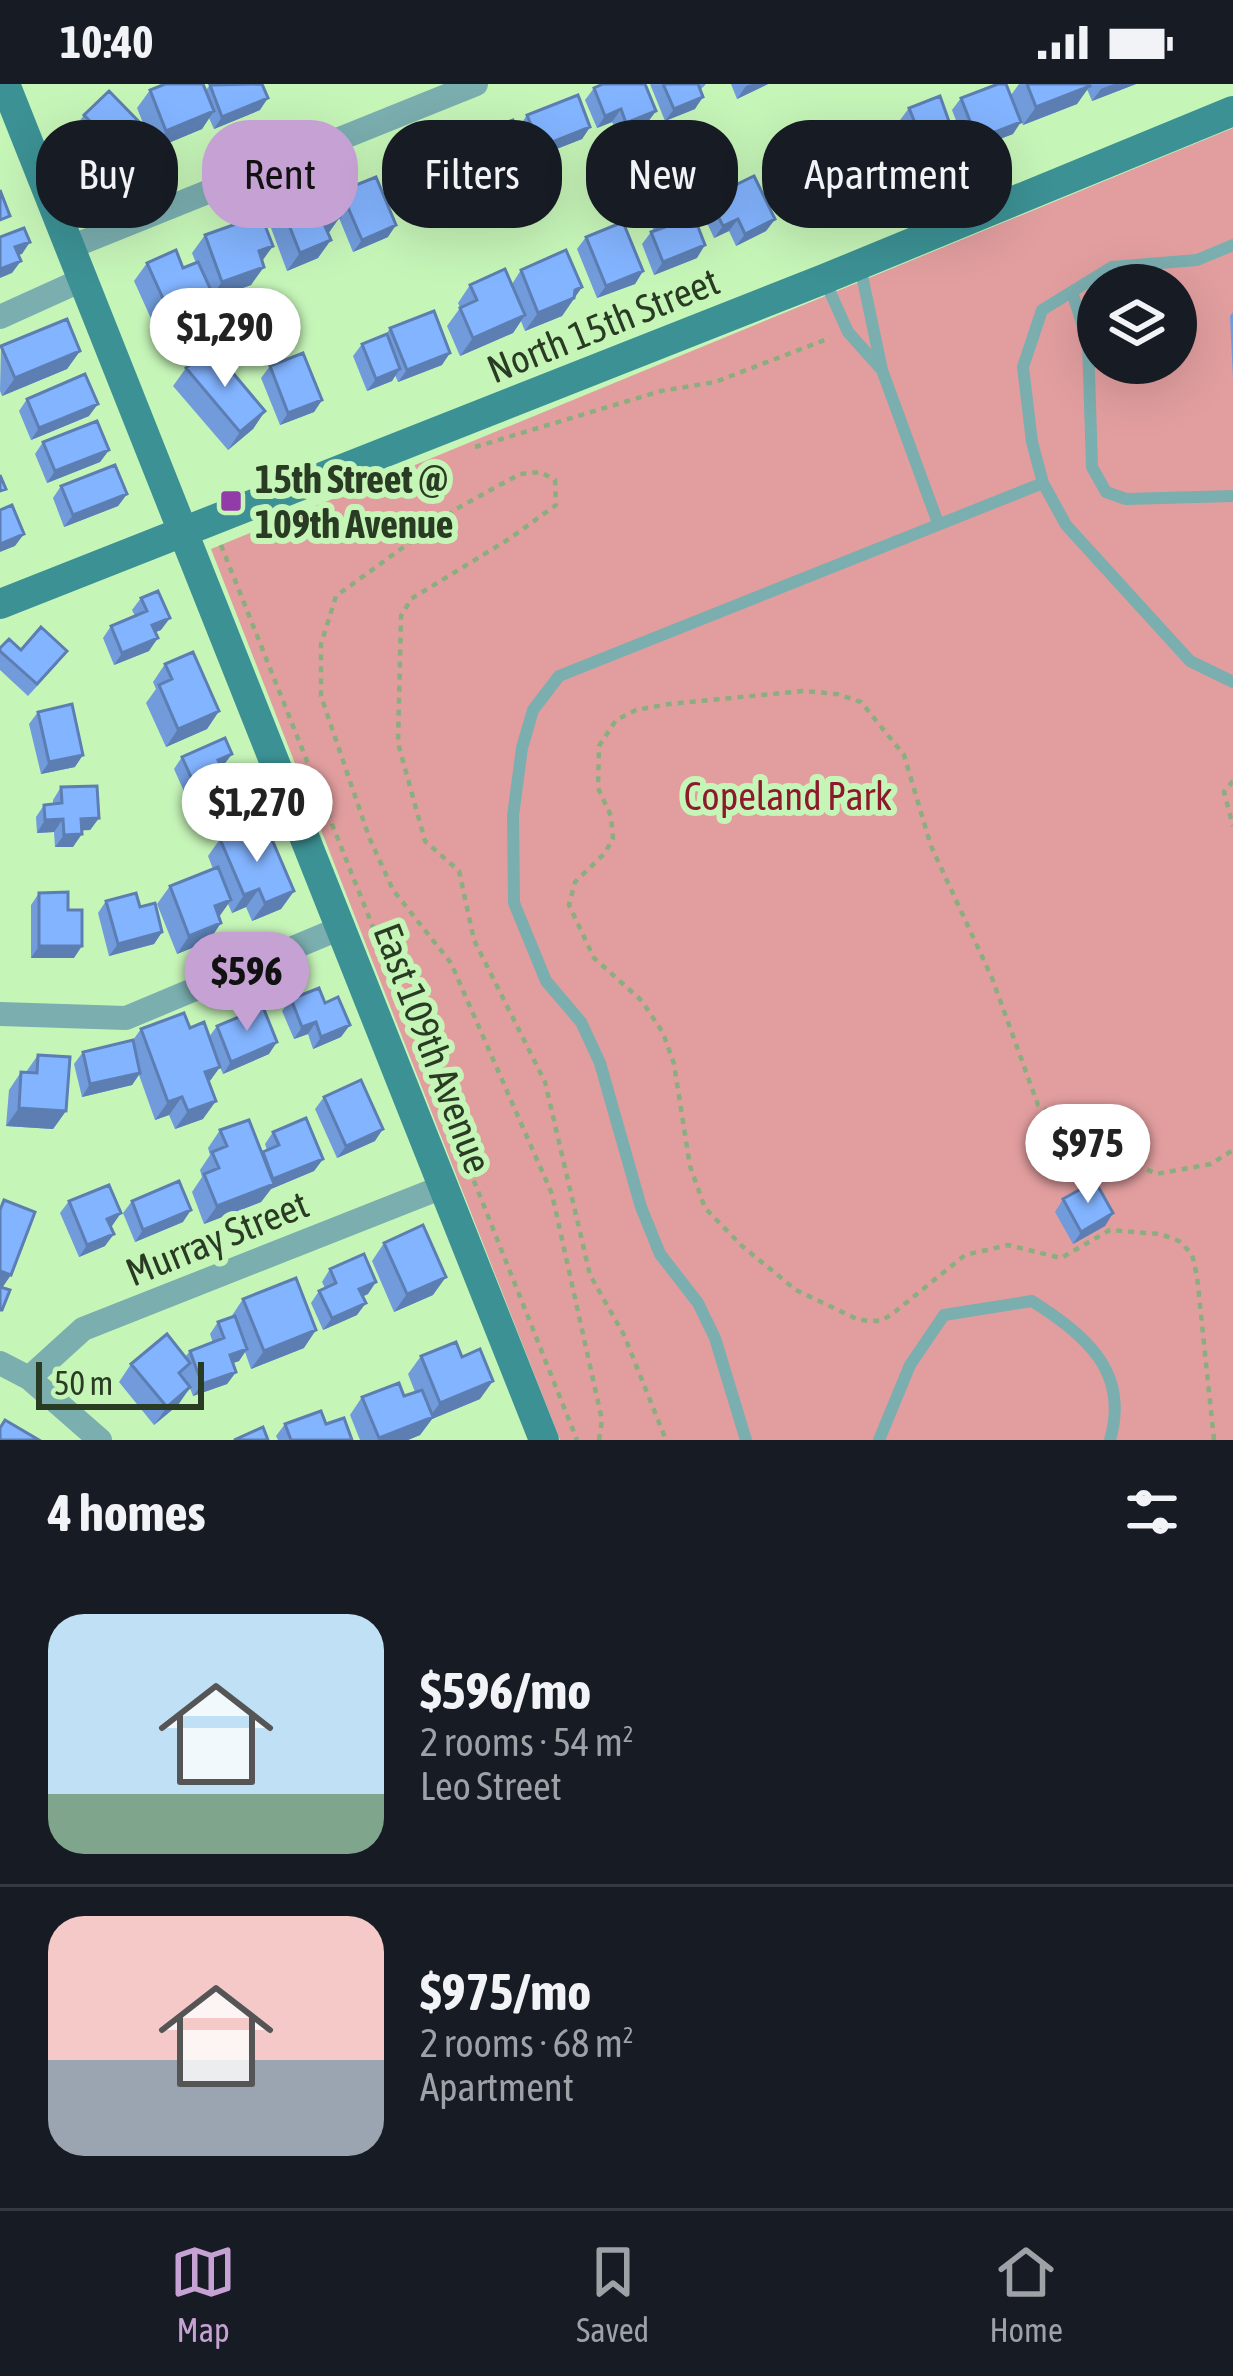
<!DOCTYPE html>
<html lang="en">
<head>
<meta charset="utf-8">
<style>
	:root { --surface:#171b24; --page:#242831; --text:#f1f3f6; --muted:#9ea1a6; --line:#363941; --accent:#c6a1d3 }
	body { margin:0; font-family:"Asap Condensed",sans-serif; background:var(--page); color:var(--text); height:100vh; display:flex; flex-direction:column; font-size:45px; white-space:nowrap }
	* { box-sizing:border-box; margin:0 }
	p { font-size:39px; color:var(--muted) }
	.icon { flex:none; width:66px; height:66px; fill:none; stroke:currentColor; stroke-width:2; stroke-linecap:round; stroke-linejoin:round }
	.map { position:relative; height:1356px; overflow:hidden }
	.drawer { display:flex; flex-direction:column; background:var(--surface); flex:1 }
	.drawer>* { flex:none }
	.hud { position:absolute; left:36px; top:36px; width:1161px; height:108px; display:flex; gap:24px }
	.fabs { position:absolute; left:1077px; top:180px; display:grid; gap:24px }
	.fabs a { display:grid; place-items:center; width:120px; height:120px; border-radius:50%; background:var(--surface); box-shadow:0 12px 48px #0002; font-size:60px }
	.scale { position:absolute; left:36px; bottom:30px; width:168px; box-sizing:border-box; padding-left:12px; border:6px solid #293b23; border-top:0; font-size:33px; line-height:42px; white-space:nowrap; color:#293b23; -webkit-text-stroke:9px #c6f5b8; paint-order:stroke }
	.price { position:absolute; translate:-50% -102px; padding:0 27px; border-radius:42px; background:#fff; color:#222; font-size:39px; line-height:78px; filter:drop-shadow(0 3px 6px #0008) }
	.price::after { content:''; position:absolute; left:50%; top:72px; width:36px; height:27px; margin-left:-18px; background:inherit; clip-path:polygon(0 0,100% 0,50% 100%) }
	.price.selected { background:var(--accent); color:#111 }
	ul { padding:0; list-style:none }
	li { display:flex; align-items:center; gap:36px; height:300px; padding:0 48px }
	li+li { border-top:3px solid var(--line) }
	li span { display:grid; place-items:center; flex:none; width:336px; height:240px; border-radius:36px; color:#555 }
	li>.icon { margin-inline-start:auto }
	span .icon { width:144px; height:144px; fill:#fffc; stroke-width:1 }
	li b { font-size:51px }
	h2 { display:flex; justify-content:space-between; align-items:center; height:144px; padding:0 48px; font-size:51px }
	.pill { padding:0 42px; border-radius:48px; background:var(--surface); box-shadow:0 12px 48px #0002; font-size:42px; line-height:108px }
	.pill.selected { background:var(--accent); color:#111 }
	.status { display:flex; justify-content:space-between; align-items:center; height:84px; padding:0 60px; background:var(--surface); direction:ltr }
	.status svg { height:33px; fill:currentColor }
	.menu { display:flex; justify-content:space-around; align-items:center; height:168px; border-top:3px solid var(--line); background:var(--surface); font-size:33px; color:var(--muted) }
	.menu a { display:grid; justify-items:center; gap:6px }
	.menu .selected { color:var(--accent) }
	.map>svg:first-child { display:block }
	.green { fill:#e29e9f; fill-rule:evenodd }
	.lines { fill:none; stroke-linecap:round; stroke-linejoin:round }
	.path { stroke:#8aae7f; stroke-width:4.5; stroke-dasharray:6 6; stroke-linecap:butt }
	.lane { stroke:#7baeaf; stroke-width:12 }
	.street { stroke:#7baeaf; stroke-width:24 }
	.secondary { stroke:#3c9194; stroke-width:30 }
	.wall { fill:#719bdb }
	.shaded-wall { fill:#5c7eb2 }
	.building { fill:#83b4ff; stroke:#5c7eb2; stroke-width:3 }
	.poi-dot { fill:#913ca9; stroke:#c6f5b8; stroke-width:4.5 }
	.labels { text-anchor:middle; stroke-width:12; stroke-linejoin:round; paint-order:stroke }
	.street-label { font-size:39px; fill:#293b23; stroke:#c6f5b8 }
	.poi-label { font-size:39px; font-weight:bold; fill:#293b23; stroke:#c6f5b8; text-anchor:start }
	.park-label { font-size:39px; fill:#8d192c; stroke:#c6f5b8 }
</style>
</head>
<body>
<div class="status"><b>10:40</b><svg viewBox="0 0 49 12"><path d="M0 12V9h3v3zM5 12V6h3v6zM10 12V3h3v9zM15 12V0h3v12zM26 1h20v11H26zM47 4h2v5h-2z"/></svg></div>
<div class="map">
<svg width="1233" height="1356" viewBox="0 0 1233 1356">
	<rect width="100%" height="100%" fill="#c6f5b8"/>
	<path class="green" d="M1233,44V1356H560L211,465ZM1098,201H1176V279H1098Z"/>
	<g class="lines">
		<path class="path" d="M475,363L661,307L715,298L830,254
			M221,461L577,1356
			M1233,697L1224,708L1233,742
			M599,1356L602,1336L552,1110L451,879L393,806L369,753L321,612V560L336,512L456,425L520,390L540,388L555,396L556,421L509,455L411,515L401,532L398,659L425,757L459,787L474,856L545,998L590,1191L624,1251L666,1356
			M1214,1356L1197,1192L1192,1170L1179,1157L1160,1150L1110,1146L1061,1174L1008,1161L965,1171L891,1231L880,1237L859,1236L796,1206L742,1162L705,1124L690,1082L674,980L663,949L642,917L594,874L569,821L575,798L604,770L613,755L611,732L598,704L599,662L616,636L636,626L669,620L803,607L837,610L861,618L904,671L931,762L992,894L1038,1021L1098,1061L1156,1090L1211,1080L1233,1066"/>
		<path class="lane" d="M860,182L882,286L938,439
			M825,197L848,248L881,285
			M1072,208L1088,258L1092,383L1106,408L1126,415L1233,412
			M1043,399L1066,441L1190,577L1233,598
			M746,1356L715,1254L698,1219L660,1170L641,1123L600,979L581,938L546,897L514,819L513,732L522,664L533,626L559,592L1043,399L1032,358L1023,283L1042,226L1112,183L1197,176L1233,161
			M879,1356L910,1281L944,1231L1032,1217C1085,1251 1130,1287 1110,1356"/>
		<path class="street" d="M71,163L476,0
			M0,233L84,195
			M0,930L126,934L343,843
			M0,1279L29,1294L100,1356
			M29,1294L83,1245L445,1102"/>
		<path class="secondary" d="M5,0L544,1356
			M0,520L824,195L1233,27"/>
	</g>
	<path class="wall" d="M650,0H706L700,6L695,25L665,37Z
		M731,0H768L737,15Z
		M1019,0H1136L1092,17L1087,5L1077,20L1023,41L1011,11Z
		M210,1L260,26L214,45L209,34L202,45L154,65L148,50L141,60L116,85L75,43L84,31L145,44L137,24L150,6H206Z
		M594,4L656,27L647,39L618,51L612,38L597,44L585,16Z
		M961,14L1013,50L968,67L952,26Z
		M909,24L957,60L949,72L902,89L891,57L899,45L903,44L900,36Z
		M527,31L590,43L582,55L531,75L519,43Z
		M839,51L873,57L900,84L891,96L849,112L831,63Z
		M467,54L525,64L516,76L512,77L506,96L475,106L465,121L415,141L398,99L410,81L461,63Z
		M786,92L836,107L827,119L805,132L803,128L789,134L778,104Z
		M341,107L388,153L353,168L339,134L328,150L318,174L287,187L268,136L280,118H334Z
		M709,114L775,135L766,147L736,162L729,147L714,154L701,126Z
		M660,128L697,174L654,191L642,160L651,148L654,147L651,140Z
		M205,151L262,177L251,201L212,215L201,231L158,250L134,197L147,179L183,184L196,179L192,169Z
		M586,153L643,187L635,200L597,214L577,165Z
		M521,186L582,203L562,232L525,247L521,237L513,249L460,272L447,242L460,224L458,219L470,201L512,200Z
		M1233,228V296L1230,232Z
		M390,244L442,281L398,298L395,291L392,297L367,307L353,272L362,260L386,251Z
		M1,262L80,267L67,285L2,312L0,307Z
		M270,282L322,316L314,328L280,341L261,294Z
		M186,284L265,327L253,345L228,366L173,302Z
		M27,315L89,332L31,356L19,327Z
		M43,358L109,366L100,378L47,399L35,370Z
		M61,402L127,410L118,422L64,443L53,414Z
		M141,514L161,546L155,548L149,567L114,581L103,554L111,542L135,532L132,526Z
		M0,564L21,566L58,579L28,612L0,586Z
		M165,580L219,627L207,645L166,663L146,619L156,605L153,598Z
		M38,628L75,683L41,690L29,640Z
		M232,670L221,683L233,709L224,721L196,734L174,685L182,673Z
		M61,703L99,734L90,746H81L73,763H55L54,748L37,749L36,733L44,721L53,720V716Z
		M220,755L256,757L294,807L281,825L252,837L246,823L232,829L228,820L219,833L209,857L177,870L157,820L170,802L213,785L208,772Z
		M39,809L68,826L74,874H31V821Z
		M106,817L140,823L162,848L154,860L109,872L98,829Z
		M291,915L341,953L313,965L308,950L294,955L282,927Z
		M217,942L269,970L223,990L220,983L209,998L203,1035L175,1045L169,1031L155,1036L139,991L132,1001L82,1013L74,980L83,968L133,956L141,945L190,944L209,953Z
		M38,971L66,1027L53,1045L6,1042L9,1006L21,988H26Z
		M324,1013L375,1057L337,1074L315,1025Z
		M220,1046L262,1069L267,1066L265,1060L273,1048L323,1075L314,1087L271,1105L261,1118L204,1140L192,1108L202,1093L200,1086L210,1071L208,1064Z
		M1063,1115L1113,1129L1105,1142L1073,1160L1055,1128Z
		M69,1117L121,1129L110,1142L105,1162L79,1173L60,1129Z
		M132,1117L183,1138L135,1158L123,1129Z
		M384,1159L433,1211L394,1228L372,1177Z
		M330,1185L368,1210L363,1212L357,1231L323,1246L311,1219L319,1207L325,1204L322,1198Z
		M243,1215L304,1264L251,1285L245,1268L239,1277L233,1279L236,1288L227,1300L193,1312L190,1304L178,1321L154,1341L119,1298L131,1280L185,1273L190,1267L213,1259L210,1250L218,1238L231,1233Z
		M421,1272L480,1315L432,1335L420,1351L408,1356H360L350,1331L362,1313L404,1312L415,1308L408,1290Z
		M285,1340H326L352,1356H278L276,1352Z"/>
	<path class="shaded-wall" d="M752,0H768L737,15L746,2Z
		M1114,0H1136L1092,17L1101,5Z
		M1090,2L1077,20L1023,41L1036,23Z
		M703,13L695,25L665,37L674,25Z
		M268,14L260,26L214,45L222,33Z
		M621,25L612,38L597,44L605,32Z
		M214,27L202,45L154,65L166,47Z
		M656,27L647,39L618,51L626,39Z
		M1021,38L1013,50L968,67L977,55Z
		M590,43L582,55L531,75L540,63Z
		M149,48L141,60L116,85L125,73Z
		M957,60L949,72L902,89L910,77Z
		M525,64L516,76L500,82L509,70Z
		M514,84L506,96L476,107L484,95Z
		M900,84L891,96L849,112L858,100Z
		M477,103L465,121L415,141L427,123Z
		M836,107L827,119L805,132L813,120Z
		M812,116L803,128L789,134L798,122Z
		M340,133L327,151L324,140Z
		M738,135L729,147L714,154L723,142Z
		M775,135L766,147L736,162L745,150Z
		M396,141L388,153L353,168L362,156Z
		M331,156L318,174L287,187L300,169Z
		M30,158L22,170L6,175L15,163Z
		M705,161L697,174L654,191L663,178Z
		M273,162L260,180L259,167Z
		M21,177L12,189L0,194V185Z
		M264,183L251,201L212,215L201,231L158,250L171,232L210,214L222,198Z
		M643,187L635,200L597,214L606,202Z
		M582,203L562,232L525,247L538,229Z
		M525,231L513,249L460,272L473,254Z
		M80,267L67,285L2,312L15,294Z
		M450,269L442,281L398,298L407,286Z
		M400,285L392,297L367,307L376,295Z
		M322,316L314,328L280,341L288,329Z
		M98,320L89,332L31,356L39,344Z
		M265,327L253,345L228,366L240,348Z
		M109,366L100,378L47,399L55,387Z
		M127,410L118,422L64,443L73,431Z
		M24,450L15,462L0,468V460Z
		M170,534L161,546L144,553L152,541Z
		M158,554L149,567L114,581L122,569Z
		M219,627L207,645L166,663L178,645Z
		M232,670L223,682L209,688L218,676Z
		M83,671L75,683L41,690L49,678Z
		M233,709L224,721L196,734L204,722Z
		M99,734L90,746L72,747L81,735Z
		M63,735L54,748L37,749L45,736Z
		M82,750L73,763H55L64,751Z
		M259,805L246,823L232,829L244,811Z
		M294,807L281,825L252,837L265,819Z
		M231,816L218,834L215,822Z
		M221,839L209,857L177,870L189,852Z
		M162,848L154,860L109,872L118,860Z
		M39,862H82L74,874H31Z
		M316,938L308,950L294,955L302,943Z
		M350,941L341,953L313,965L321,953Z
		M277,958L269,970L223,990L231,978Z
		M220,983L207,1001L205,988Z
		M140,989L132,1001L82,1013L90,1000Z
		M182,1013L169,1031L155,1036L168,1018Z
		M216,1017L203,1035L175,1045L188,1027Z
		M19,1024L66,1027L53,1045L6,1042Z
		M383,1045L375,1057L337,1074L346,1062Z
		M323,1075L314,1087L271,1105L261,1118L204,1140L217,1122L273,1095Z
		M191,1126L183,1138L135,1158L143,1146Z
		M121,1129L112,1142L99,1147L107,1135Z
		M1113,1129L1105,1142L1073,1160L1081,1148Z
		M114,1150L105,1162L79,1173L87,1161Z
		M0,1187L11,1191L0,1207Z
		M446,1193L433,1211L394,1228L407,1210Z
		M376,1198L368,1210L351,1218L359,1205Z
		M366,1219L357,1231L323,1246L332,1234Z
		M316,1246L304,1264L251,1285L264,1267Z
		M247,1265L239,1277L222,1283L230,1271Z
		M236,1288L227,1300L193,1312L202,1300Z
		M493,1297L480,1315L432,1335L420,1351L408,1356H378L428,1335L440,1319Z
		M190,1303L178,1321L154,1341L167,1323Z"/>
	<path class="building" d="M165,0H203L214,27L166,47L150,6Z
		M262,0L268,14L222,33L210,1Z
		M603,0H645L656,27L626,39L621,25L605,32L594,4Z
		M663,0H698L703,13L674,25Z
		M998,0H1006L1021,38L977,55L961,14Z
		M1027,0H1089L1090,2L1036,23Z
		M109,7L149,48L125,73L84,31Z
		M578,11L590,43L540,63L527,31Z
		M940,12L957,60L910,77L899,45L915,39L909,24Z
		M513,36L525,64L509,70L514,84L484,95L467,54Z
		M867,40L873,57L887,51L900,84L858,100L839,51Z
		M460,61L477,103L427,123L410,81Z
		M824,77L836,107L813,120L812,116L798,122L786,92Z
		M754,92L775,135L745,150L738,135L723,142L709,114Z
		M376,93L396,141L362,156L341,107Z
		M327,100L340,133L324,140L331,156L300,169L280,118Z
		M0,106L10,132L0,136Z
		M688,117L705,161L663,178L651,148L665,143L660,128Z
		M261,131L273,162L259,167L264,183L222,198L205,151Z
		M623,138L643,187L606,202L586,153Z
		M24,144L30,158L15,163L21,177L0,185V153Z
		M176,166L183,184L198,178L214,213L171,232L147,179Z
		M566,166L582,203L575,206L574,214L538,229L521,186Z
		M505,185L525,231L473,254L460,224L477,216L470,201Z
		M434,227L450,269L407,286L390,244Z
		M67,235L80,267L15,294L1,262Z
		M387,250L400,285L376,295L362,260Z
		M211,263L265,327L240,348L186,284Z
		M303,269L322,316L288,329L270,282Z
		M85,290L98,320L39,344L27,315Z
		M97,337L109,366L55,387L43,358Z
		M115,381L127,410L73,431L61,402Z
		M0,391L6,405L0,407Z
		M12,421L24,450L0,460V426Z
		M158,507L170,534L152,541L158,554L122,569L111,542L147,527L141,514Z
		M41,543L67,567L37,600L0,567V564L9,555L21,566Z
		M193,568L219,627L178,645L159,601L172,595L165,580Z
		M72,620L83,671L49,678L38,628Z
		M225,654L232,670L218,676L233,709L204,722L182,673Z
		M97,702L99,734L81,735L82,750L64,751L63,735L45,736L44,721L62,719L61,703Z
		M250,743L256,757L270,751L294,807L265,819L259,805L244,811L220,755Z
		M218,783L231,816L215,822L221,839L189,852L170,802Z
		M68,808V826H82V862H39V809Z
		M136,809L140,823L155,819L162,848L118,860L106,817Z
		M319,904L325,919L338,913L350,941L321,953L316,938L302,943L291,915Z
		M263,923L277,958L231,978L217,942Z
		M184,929L190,944L204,938L220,983L205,988L216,1017L188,1027L182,1013L168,1018L141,945Z
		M133,956L140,989L90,1000L83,968Z
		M38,971L70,973L66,1027L19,1024L21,988L37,989Z
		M361,996L383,1045L346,1062L324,1013Z
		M306,1034L323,1075L273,1095L263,1068L279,1061L273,1048Z
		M249,1036L274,1100L217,1122L204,1090L219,1084L212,1068L227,1062L220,1046Z
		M179,1097L191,1126L143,1146L132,1117Z
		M1095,1097L1113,1129L1081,1148L1063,1115Z
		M109,1101L121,1129L107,1135L114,1150L87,1161L69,1117Z
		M4,1116L35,1128L11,1191L0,1187V1126Z
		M423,1141L446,1193L407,1210L384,1159Z
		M364,1170L376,1198L359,1205L366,1219L332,1234L319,1207L336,1199L330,1185Z
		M296,1194L316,1246L264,1267L243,1215Z
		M0,1203L10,1206L2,1226H0Z
		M235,1232L247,1265L230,1271L236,1288L202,1300L190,1267L224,1254L218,1238Z
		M167,1250L190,1279L179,1289L190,1303L167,1323L131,1280Z
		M456,1258L462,1273L480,1265L493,1297L440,1319L421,1272Z
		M399,1299L404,1312L422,1306L433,1333L379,1354L362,1313Z
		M321,1327L326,1340L344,1334L352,1356H291L285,1340Z
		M5,1336L39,1356H0V1344Z
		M263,1343L268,1356H234Z"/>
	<rect class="poi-dot" x="219" y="405" width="24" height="24" rx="6"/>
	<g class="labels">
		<g class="street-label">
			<text transform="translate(603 241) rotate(-22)" y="14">North 15th Street</text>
			<text transform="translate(433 964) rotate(69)" y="14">East 109th Avenue</text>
			<text transform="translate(217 1154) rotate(-22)" y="14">Murray Street</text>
		</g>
		<g class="poi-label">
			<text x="255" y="409">15th Street @<tspan x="255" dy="45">109th Avenue</tspan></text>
		</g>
		<g class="park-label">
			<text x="788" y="726">Copeland Park</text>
		</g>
	</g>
</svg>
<div class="fabs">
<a><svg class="icon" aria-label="layers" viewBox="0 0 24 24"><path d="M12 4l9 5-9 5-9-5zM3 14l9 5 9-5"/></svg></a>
</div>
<div class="scale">50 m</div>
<b class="price" style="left:225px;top:306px">$1,290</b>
<b class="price" style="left:257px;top:781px">$1,270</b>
<b class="price selected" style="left:247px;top:950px">$596</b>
<b class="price" style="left:1088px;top:1122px">$975</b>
<div class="hud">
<a class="pill">Buy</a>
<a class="pill selected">Rent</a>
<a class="pill">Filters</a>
<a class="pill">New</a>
<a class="pill">Apartment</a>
</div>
</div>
<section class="drawer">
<h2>4 homes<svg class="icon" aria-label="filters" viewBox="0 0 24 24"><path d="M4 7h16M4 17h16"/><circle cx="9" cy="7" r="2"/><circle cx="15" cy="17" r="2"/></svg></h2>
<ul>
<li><span style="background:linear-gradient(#bfe0f5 75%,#7fa58c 0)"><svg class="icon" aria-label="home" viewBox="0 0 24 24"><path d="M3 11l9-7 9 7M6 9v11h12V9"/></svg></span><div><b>$596/mo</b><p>2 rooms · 54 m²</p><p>Leo Street</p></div></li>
<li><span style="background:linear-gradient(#f6c9c9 60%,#9aa5b1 0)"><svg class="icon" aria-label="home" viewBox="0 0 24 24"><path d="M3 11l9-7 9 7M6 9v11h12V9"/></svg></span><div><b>$975/mo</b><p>2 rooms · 68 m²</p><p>Apartment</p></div></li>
</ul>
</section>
<nav class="menu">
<a class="selected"><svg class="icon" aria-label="map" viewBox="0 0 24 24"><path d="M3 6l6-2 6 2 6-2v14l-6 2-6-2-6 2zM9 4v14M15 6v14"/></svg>Map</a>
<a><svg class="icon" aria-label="saved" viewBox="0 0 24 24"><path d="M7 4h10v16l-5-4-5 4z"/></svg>Saved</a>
<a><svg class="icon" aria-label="home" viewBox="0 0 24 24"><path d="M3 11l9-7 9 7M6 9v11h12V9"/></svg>Home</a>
</nav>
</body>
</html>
